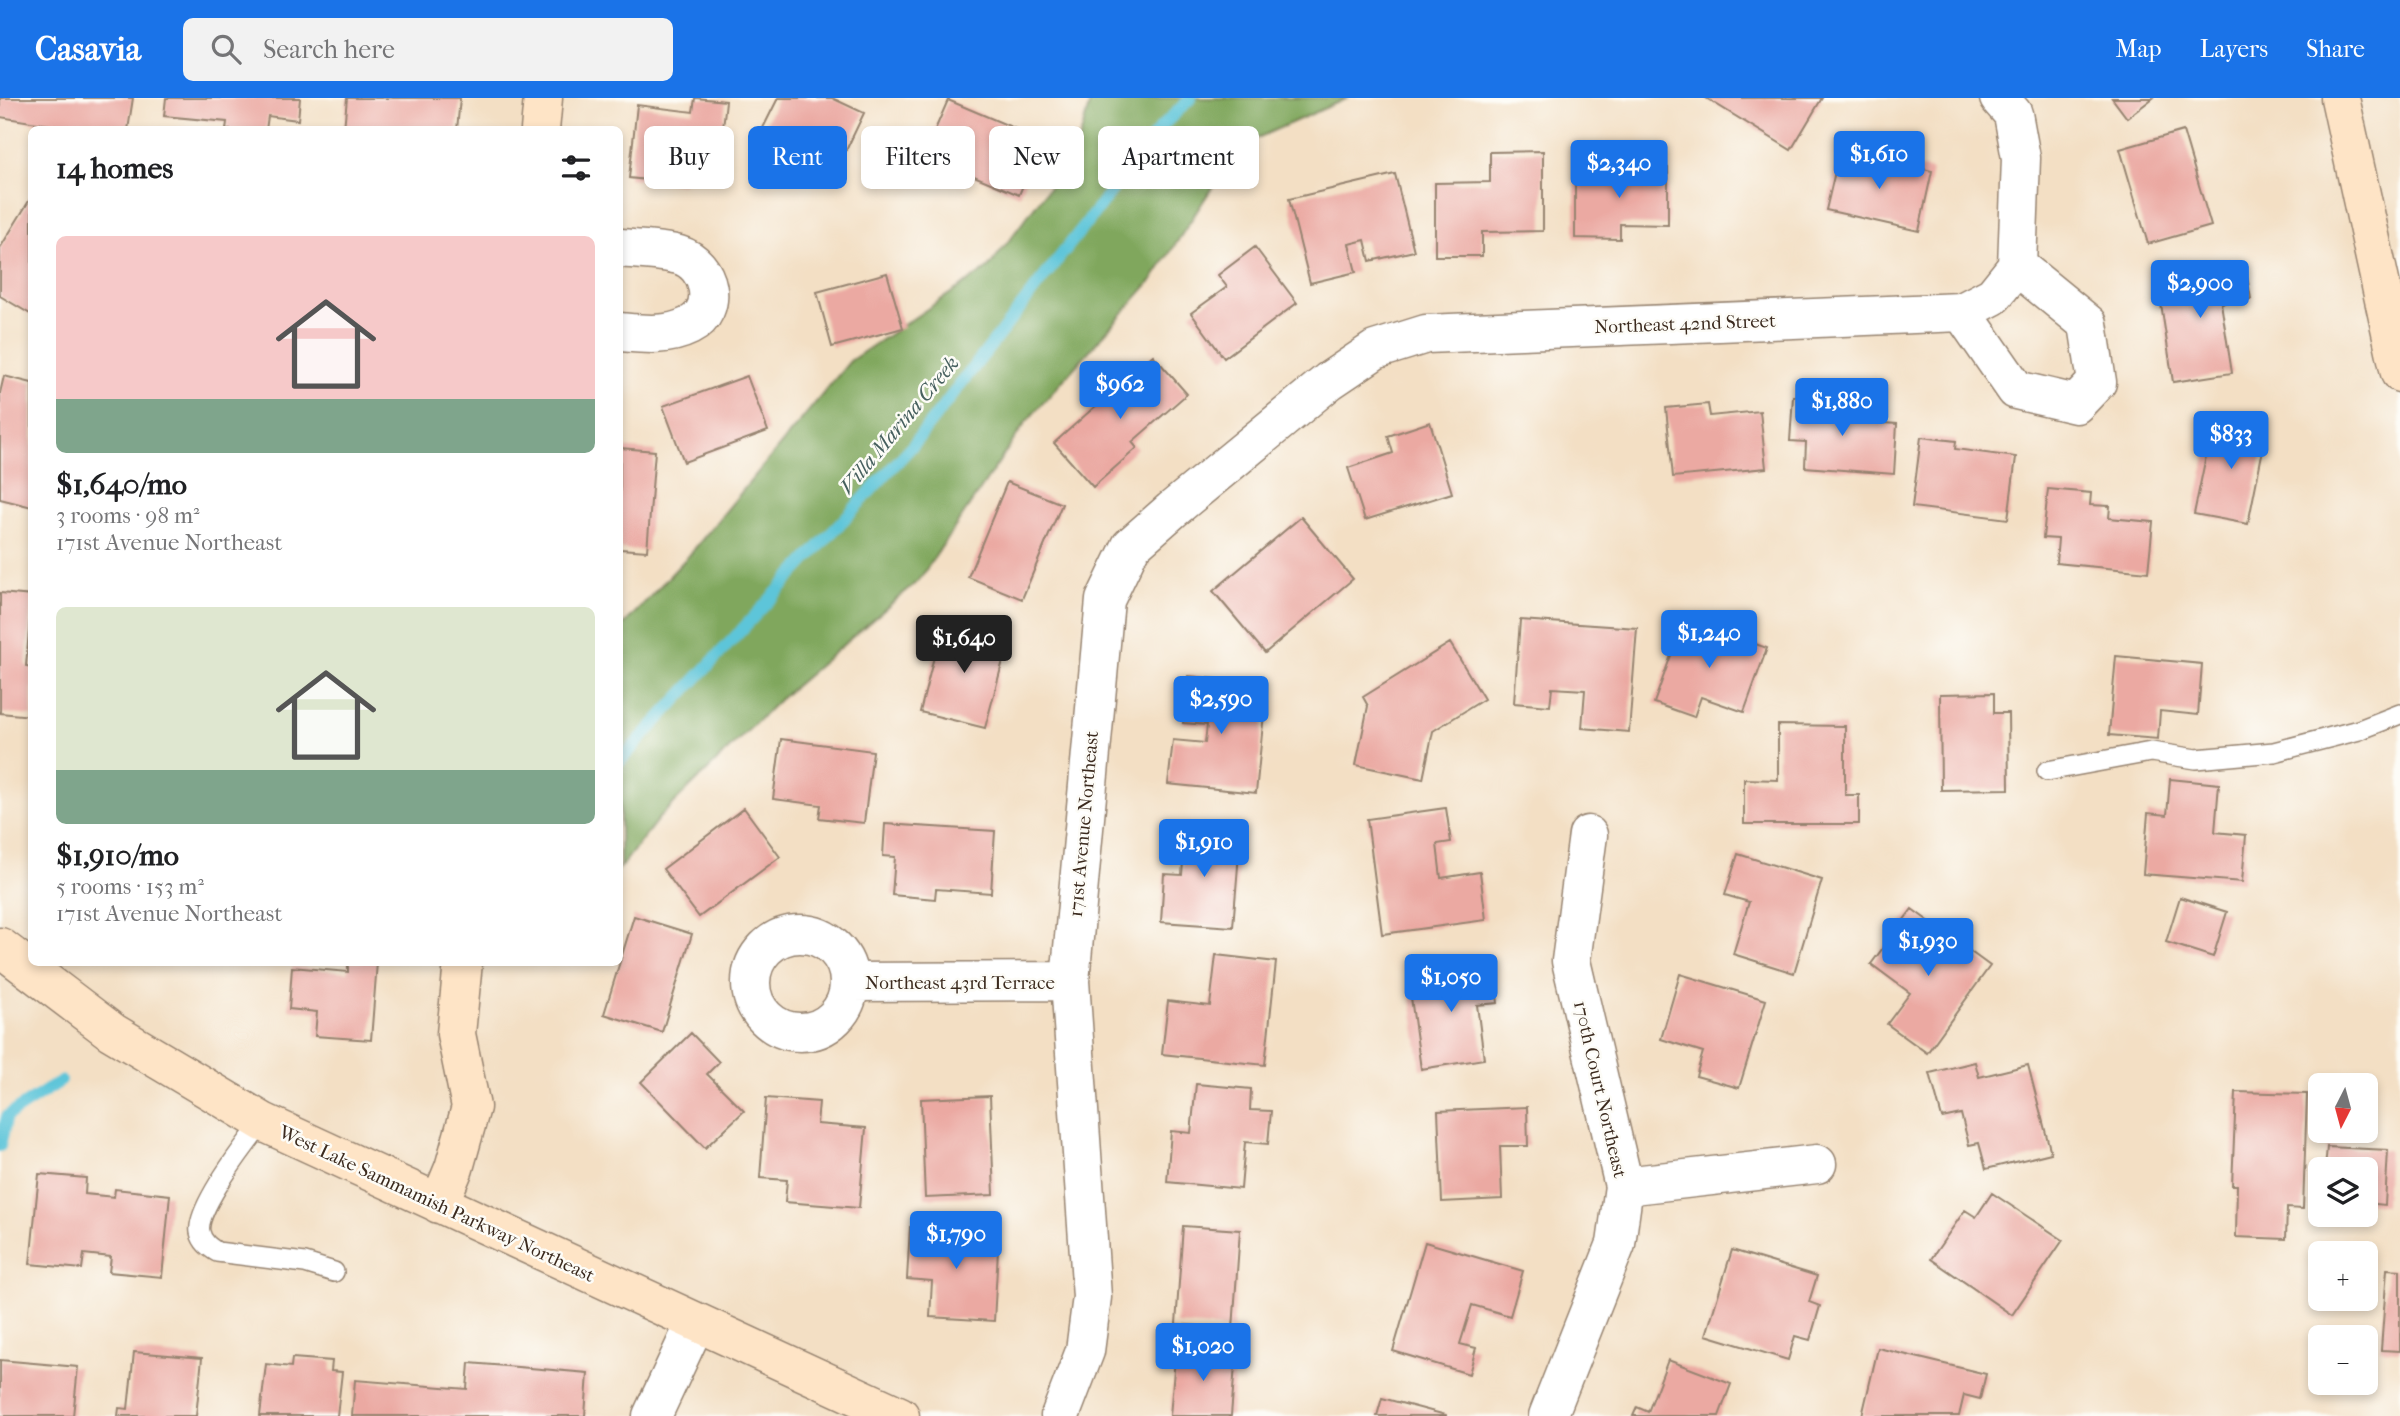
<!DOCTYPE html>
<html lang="en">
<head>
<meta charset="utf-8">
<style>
	:root { --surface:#fff; --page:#f2f2f2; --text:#202124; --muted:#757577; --accent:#1a73e8 }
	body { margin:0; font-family:"IM FELL French Canon",serif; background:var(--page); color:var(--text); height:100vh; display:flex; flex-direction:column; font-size:26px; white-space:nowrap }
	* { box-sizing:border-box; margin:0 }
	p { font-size:23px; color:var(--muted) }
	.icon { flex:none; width:38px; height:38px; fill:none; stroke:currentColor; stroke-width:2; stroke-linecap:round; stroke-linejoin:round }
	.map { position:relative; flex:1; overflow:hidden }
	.drawer { position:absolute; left:28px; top:28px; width:595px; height:840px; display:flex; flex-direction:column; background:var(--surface); border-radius:10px; box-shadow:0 4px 10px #0003 }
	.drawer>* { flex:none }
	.guide { position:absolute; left:644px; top:28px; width:665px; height:63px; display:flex; gap:14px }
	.needle { width:46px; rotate:186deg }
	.controls { position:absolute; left:2308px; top:975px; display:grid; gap:14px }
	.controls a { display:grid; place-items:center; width:70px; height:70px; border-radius:10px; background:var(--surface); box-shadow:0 4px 10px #0003; font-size:35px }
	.price { position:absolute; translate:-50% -60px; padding:0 16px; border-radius:7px; background:var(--accent); color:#fff; font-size:23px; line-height:46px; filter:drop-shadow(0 2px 4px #0008) }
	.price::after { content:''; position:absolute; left:50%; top:42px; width:21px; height:16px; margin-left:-10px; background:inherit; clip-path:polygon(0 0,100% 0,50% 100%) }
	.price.selected { background:#222; color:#fff }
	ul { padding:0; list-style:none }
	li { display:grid; align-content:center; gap:14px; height:371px; padding:0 28px }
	li span { display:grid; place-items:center; height:217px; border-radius:10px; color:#555 }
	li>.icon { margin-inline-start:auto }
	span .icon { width:126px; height:126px; fill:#fffc; stroke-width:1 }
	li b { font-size:30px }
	h2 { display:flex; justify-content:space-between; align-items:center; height:84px; padding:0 28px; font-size:30px }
	.chip { padding:0 24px; border-radius:10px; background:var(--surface); box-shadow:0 4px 10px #0003; font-size:24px; line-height:63px }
	.chip.selected { background:var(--accent); color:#fff }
	header { display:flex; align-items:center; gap:42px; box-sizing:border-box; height:98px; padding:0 35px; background:var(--accent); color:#fff }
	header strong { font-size:33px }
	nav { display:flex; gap:38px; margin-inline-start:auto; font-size:24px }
	.search { width:490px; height:63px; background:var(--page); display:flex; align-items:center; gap:18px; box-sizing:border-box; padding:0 24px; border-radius:10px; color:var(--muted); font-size:26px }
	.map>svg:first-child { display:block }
	.forest { fill:#80a75d; stroke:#5e683e; stroke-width:2 }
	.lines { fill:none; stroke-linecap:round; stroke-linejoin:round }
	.stream { stroke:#5dc5d9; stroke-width:12 }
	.building { fill:#eba9a2 }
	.lane-casing { stroke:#978471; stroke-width:22 }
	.street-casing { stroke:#978471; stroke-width:41 }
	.secondary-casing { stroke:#978471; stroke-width:41 }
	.lane { stroke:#fff; stroke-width:19 }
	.street { stroke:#fff; stroke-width:38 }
	.secondary { stroke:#fee4c6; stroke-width:38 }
	.labels { text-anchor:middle; stroke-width:5; stroke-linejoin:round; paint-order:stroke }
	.street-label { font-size:19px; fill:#3b2a1e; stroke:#fdfcf7 }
	.water-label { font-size:21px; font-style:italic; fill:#47605f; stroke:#fdfcf7 }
</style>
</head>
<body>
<header>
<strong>Casavia</strong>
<div class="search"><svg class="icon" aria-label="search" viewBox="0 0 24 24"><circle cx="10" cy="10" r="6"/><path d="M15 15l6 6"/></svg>Search here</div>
<nav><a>Map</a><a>Layers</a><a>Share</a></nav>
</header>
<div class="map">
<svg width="2400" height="1318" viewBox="0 0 2400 1318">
	<rect width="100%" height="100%" fill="#fdfcf7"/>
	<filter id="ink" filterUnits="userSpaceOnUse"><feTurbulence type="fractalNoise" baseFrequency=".0143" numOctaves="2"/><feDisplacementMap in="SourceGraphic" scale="14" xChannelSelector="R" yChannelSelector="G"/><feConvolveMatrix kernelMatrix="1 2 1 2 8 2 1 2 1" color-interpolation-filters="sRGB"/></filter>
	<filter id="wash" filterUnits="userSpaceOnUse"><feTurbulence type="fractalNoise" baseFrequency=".00686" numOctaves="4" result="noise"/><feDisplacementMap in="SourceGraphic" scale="28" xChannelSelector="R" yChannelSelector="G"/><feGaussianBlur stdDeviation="1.57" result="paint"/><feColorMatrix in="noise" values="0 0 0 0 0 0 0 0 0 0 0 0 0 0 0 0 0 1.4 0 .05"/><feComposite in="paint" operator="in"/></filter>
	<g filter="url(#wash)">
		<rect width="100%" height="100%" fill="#f3dfc4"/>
		<path class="forest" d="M1091,0H1348L1239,48L1153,181L1026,324L919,482L781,600L659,720L620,770V531L691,455L850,263L988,170L1076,54Z"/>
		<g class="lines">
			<path class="stream" d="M620,663L913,347L1162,28L1191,0
				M0,1048L7,1018L61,983"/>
		</g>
		<g id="blocks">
			<path class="building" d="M0,0H133L128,32H81L0,19Z
				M166,0H300L298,22L268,18L266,32H226L227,24L164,18Z
				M347,0H460L457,32L344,31Z
				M695,0L726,3L718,74L685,70L683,86L629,80L637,7L693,14Z
				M778,0H832L864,15L842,61L808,45L796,71L753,50Z
				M1706,0H1822L1791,52Z
				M2112,0H2153L2127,20Z
				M948,2L1042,42L1019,97L924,57Z
				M2183,33L2211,128L2148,146L2120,51Z
				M1840,52L1932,73L1919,133L1826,112Z
				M1543,53V133L1482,134V158H1435V85L1490,84V54Z
				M1575,70H1668V127L1620,126V141L1575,140Z
				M1395,76L1414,153L1370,163L1365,142L1349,146L1356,174L1310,185L1289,101Z
				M32,98V217L0,198V150Z
				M1255,149L1297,205L1224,260L1191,215L1227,189L1218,177Z
				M2245,167L2251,201L2221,205L2232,275L2173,284L2157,180Z
				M887,175L903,230L832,249L817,194Z
				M1153,257L1187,296L1132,344L1137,350L1093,389L1054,345Z
				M4,278L32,285V409L0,401V295Z
				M747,278L768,333L684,364L663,308Z
				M1793,298L1834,301L1833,314L1855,315L1854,323L1897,326L1894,376L1805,369L1806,344L1790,343Z
				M1708,306L1710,318L1760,313L1766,370L1673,379L1666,310Z
				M2214,320L2267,331L2248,426L2194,416Z
				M1430,324L1452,395L1365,422L1348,370L1393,355L1388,338Z
				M1921,339L1956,343L1955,351L2016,359L2008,421L1912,409Z
				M620,350L655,353L647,453L620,451Z
				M1007,384L1062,406L1022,501L968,479Z
				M2048,391L2091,395L2090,407L2110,408L2109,420L2153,424L2148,474L2056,465L2058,441L2043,440Z
				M1301,419L1353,481L1265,555L1213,493Z
				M0,495L32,498L26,568L32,569V618L0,615Z
				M1684,521L1767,550L1744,614L1701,599L1694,619L1654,605Z
				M1520,522L1637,530L1629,634L1582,630L1585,592L1552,590L1550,608L1514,605Z
				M943,523L1009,540L985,630L920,614Z
				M1450,545L1484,601L1433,633L1423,681L1356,667L1368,608L1363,599Z
				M2116,558L2202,566L2198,617L2160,613L2158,641L2109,637Z
				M1188,578L1267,586L1256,695L1168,686L1173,642L1205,645L1207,627L1183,625Z
				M1994,595V615H2008L2009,691L1941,692L1940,596Z
				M1778,627L1845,628V697H1859V726H1744V681L1778,682Z
				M781,641L873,653L864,725L819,720L821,707L773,701Z
				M2170,681L2219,686L2215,734L2246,737L2242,784L2143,776L2148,715L2167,717Z
				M744,710L780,759L699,819L663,771Z
				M1446,710L1451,744L1437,746L1441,780L1480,774L1486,822L1382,836L1367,721Z
				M885,726L995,733L991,795L936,791L935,801L892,797L895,759L883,758Z
				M1186,726L1241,731L1233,829L1161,824L1164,776L1182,777Z
				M1738,756L1822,782L1794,875L1733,856L1749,804L1725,797Z
				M2180,799L2227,814L2213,859L2166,844Z
				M1912,811L1990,868L1927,955L1887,926L1910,895L1871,866Z
				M634,818L692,836L662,934L604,916Z
				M1216,857L1276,864L1265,967L1162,956L1168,903L1210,908Z
				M348,864H377L371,942L315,938L317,914L289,911L292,869L348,874Z
				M1493,866L1498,905L1477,907L1484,961L1421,971L1408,878Z
				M1680,876L1766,902L1739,990L1696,978L1703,954L1661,941Z
				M691,935L719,964L707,976L744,1013L705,1050L641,984Z
				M1975,964L1979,979L2028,967L2051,1055L1986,1071L1979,1045L1969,1047L1961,1016L1942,1020L1930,975Z
				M1196,986L1251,991L1250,1012L1271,1013L1268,1046L1245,1044L1241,1091L1167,1084L1171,1033L1191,1035Z
				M2236,994L2307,996L2303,1111L2287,1110L2286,1141L2236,1139L2237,1087H2232Z
				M990,998L994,1097L925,1100L921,1001Z
				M766,1000L819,1004L817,1026L866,1030L859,1110L785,1104L787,1082L760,1080Z
				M1527,1009L1528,1048H1500L1502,1101L1442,1104L1438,1013Z
				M2327,1049L2388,1052L2385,1107L2366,1105V1071H2325Z
				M39,1076L86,1080L85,1096L114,1099L115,1091L170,1097L162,1179L109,1174L111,1159L84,1156L82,1171L30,1166Z
				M1992,1095L2063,1142L2012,1217L1931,1161L1965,1112L1976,1119Z
				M1183,1128L1240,1132L1233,1231L1176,1226Z
				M910,1129L999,1134L994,1223L930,1219L932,1183L907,1181Z
				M1425,1144L1523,1173L1510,1218L1472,1207L1460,1246L1476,1250L1469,1276L1393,1253Z
				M1732,1152L1817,1178L1809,1204L1820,1208L1810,1242L1795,1238L1788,1262L1706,1237Z
				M2387,1171L2400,1172V1253L2381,1252Z
				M1176,1249L1236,1254L1231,1318H1170Z
				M1878,1250L1986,1276L1980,1301L1964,1297L1959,1318H1862Z
				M134,1254L202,1260L196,1318H118L119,1310L128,1311Z
				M292,1260L332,1263L331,1273L342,1274L337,1318H260L266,1266L291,1269Z
				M0,1262L78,1269L73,1318H0Z
				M1668,1262L1731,1286L1719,1318H1633L1637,1309L1648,1314Z
				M469,1265L588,1275L585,1318H352L355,1282L467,1291Z
				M1382,1300L1446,1317V1318H1377Z"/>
		</g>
	</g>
	<g filter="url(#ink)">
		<use href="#blocks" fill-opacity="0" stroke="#978471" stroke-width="2"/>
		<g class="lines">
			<g class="lane-casing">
				<path id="lane" d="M2047,673L2151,654L2196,661L2274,654L2359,632L2400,616
					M263,1024C248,1043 195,1111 200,1134C202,1144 209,1149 217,1154L305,1165L334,1174"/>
			</g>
			<g class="street-casing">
				<path id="street" d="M620,150C639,152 661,152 679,157C710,166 721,212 689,228C667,239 643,236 620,234
					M1962,214L2016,292L2076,306L2097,284L2088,226L2017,168
					M751 885a49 49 0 1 1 98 0a49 49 0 1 1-98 0Z
					M850,884L1070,883
					M1624,1088L1817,1066
					M652,1318L695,1226
					M1060,1318L1085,1253L1092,1199L1070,883L1105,502L1131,448L1172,412L1329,283L1375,252L1426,236L1962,214L1993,198L2017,168L2021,60L2013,16L1999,0
					M1548,1318L1616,1146L1624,1088L1571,863L1588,737"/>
			</g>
			<g class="secondary-casing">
				<path id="secondary" d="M2340,0L2400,275
					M540,32L543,0
					M0,849L112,934L263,1024L900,1318
					M439,1106L454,1070L471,1009L456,936L463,864"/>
			</g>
			<use href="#lane" class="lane"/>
			<use href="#street" class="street"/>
			<use href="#secondary" class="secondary"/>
		</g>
	</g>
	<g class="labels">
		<g class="street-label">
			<text transform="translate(1685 225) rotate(-2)" y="7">Northeast 42nd Street</text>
			<text transform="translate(1083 726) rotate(-85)" y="7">171st Avenue Northeast</text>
			<text x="960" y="891">Northeast 43rd Terrace</text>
			<text transform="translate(1601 991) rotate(77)" y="7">170th Court Northeast</text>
			<text transform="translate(437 1105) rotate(25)" y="7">West Lake Sammamish Parkway Northeast</text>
		</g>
		<g class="water-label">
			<text transform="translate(899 327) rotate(-50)" y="7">Villa Marina Creek</text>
		</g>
	</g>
</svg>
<div class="controls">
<a><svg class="needle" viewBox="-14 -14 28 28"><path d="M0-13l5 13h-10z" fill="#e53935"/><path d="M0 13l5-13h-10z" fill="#757577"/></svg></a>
<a><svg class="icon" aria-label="layers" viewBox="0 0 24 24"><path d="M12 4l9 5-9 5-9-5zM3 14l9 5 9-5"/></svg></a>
<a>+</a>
<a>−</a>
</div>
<b class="price" style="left:1879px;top:93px">$1,610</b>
<b class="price" style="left:1619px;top:102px">$2,340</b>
<b class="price" style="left:2200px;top:222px">$2,900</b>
<b class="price" style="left:1120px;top:323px">$962</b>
<b class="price" style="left:1842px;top:340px">$1,880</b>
<b class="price" style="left:2231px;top:373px">$833</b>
<b class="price" style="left:1709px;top:572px">$1,240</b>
<b class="price selected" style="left:964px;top:577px">$1,640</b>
<b class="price" style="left:1221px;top:638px">$2,590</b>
<b class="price" style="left:1204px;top:781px">$1,910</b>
<b class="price" style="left:1928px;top:880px">$1,930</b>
<b class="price" style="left:1451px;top:916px">$1,050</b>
<b class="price" style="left:956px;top:1173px">$1,790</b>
<b class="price" style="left:1203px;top:1285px">$1,020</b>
<div class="guide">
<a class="chip">Buy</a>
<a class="chip selected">Rent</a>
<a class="chip">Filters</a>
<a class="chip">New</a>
<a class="chip">Apartment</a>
</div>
<section class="drawer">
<h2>14 homes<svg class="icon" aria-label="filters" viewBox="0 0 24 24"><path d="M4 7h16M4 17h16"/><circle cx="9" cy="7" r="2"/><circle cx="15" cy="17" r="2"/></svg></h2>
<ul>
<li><span style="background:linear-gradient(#f6c9c9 75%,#7fa58c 0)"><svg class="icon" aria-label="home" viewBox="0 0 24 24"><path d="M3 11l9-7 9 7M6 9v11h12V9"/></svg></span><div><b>$1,640/mo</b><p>3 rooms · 98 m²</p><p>171st Avenue Northeast</p></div></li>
<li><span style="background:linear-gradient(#dfe7d0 75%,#7fa58c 0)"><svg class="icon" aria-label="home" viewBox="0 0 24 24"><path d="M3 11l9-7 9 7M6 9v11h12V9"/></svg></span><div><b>$1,910/mo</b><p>5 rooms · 153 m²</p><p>171st Avenue Northeast</p></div></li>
</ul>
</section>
</div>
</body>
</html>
